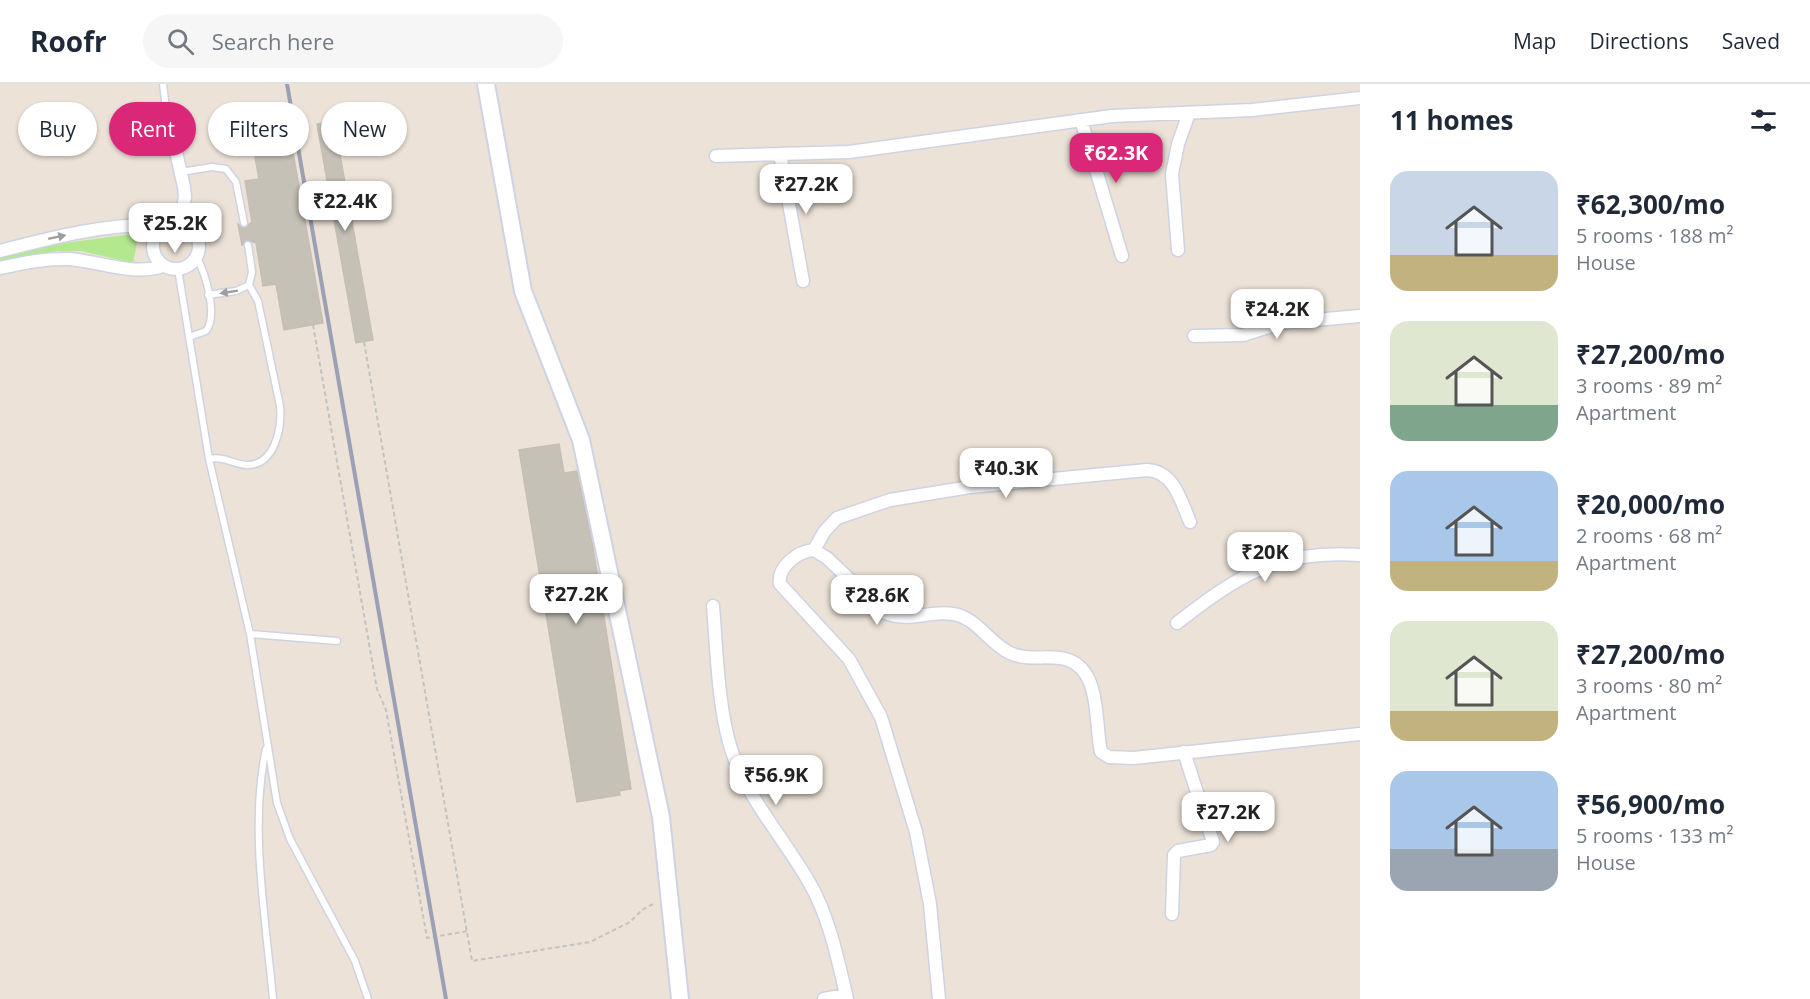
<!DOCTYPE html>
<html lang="en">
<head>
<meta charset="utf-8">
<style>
	:root { --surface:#fff; --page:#f6f6f7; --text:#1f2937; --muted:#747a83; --line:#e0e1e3; --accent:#db2777 }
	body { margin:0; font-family:"Open Sans",sans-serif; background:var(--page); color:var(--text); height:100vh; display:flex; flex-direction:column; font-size:22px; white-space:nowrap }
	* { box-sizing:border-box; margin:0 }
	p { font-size:20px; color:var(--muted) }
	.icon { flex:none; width:33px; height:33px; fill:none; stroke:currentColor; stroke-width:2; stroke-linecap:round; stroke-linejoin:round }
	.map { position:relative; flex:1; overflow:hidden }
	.drawer { display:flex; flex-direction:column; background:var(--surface); width:450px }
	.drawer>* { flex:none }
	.banner { position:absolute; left:18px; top:18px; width:570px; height:54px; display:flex; gap:12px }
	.price { position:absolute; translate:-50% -51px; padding:0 14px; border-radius:12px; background:#fff; color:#222; font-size:20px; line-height:39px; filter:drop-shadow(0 2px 3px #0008) }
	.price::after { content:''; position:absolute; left:50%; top:36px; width:18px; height:14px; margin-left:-9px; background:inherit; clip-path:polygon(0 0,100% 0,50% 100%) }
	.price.on { background:var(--accent); color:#fff }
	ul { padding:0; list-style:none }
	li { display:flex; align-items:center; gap:18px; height:150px; padding:0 30px }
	li span { display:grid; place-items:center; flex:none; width:168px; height:120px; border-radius:18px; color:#555 }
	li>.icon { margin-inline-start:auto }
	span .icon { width:72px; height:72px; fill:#fffc; stroke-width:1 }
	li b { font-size:26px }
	h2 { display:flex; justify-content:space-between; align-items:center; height:72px; padding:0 30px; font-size:26px }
	.chip { padding:0 21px; border-radius:27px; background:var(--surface); box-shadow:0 2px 4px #0004; font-size:21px; line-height:54px }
	.chip.on { background:var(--accent); color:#fff }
	header { display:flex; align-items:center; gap:36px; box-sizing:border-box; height:84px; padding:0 30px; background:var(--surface); border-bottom:2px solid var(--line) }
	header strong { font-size:28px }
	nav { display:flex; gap:33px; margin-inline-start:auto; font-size:21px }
	.search { width:420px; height:54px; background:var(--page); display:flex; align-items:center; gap:15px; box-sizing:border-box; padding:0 21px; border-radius:33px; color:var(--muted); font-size:22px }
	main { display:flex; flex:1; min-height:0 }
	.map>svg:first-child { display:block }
	.green { fill:#b4e88f }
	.building { fill:#c6c1b7; stroke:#c7beb2; stroke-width:1.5 }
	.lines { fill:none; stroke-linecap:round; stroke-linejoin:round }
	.lane-casing { stroke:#ced3e3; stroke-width:9 }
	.street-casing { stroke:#ced3e3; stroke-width:15 }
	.secondary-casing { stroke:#ced3e3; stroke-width:20 }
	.path { stroke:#c3c3c3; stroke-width:2; stroke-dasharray:4.5 3; stroke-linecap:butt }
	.lane { stroke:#fff; stroke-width:6 }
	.street { stroke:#fff; stroke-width:12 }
	.secondary { stroke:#fff; stroke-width:16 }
	.rail { stroke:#9ba0b5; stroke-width:4 }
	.oneway { fill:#9e9e9e }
</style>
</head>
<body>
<header>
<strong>Roofr</strong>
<div class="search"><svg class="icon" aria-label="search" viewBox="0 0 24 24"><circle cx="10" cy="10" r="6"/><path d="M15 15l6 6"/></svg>Search here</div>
<nav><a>Map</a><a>Directions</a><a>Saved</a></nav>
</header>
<main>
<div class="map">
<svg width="1360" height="915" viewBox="0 0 1360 915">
	<rect width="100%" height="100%" fill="#ece2d8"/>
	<path class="green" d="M139,149L133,179L81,167H56L0,179V173L57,160Z"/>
	<path class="building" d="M334,37L373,256L356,259L317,40Z
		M289,46L323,239L284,246L276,200L263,202L256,159L248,156L242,161L238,140L244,144L252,138L245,97L259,95L252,56L267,54V50Z
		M559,360L564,389L577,387L592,457L631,705L619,707L620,711L577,718L519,366Z"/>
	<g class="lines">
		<g class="lane-casing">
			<path id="lane" d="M163,0L166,24
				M181,88L212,83L226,85L236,98L244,139
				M178,185L209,375L250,550L277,719L290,755L355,877L368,915
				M208,211L236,207L249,201L252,188L248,161
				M189,253L206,247C218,231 206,191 197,174
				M209,375C224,372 233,380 246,381C275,382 282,344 280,322L258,217L249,201
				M250,550L337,557
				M266,665C249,742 266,837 273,915"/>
		</g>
		<g class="street-casing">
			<path id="street" d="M166,24L184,103L185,113L180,139
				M1081,36L1122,172
				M780,70L803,197
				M716,72L849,68L1112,32L1252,26L1360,14
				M153 162a23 23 0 1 1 46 0a23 23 0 1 1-46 0Z
				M1178,166L1172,90L1178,60L1189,29
				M0,167C54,153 108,139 165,141
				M0,184C23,179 46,174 70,175C101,178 133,192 163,182
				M1194,252L1243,251L1281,239L1360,232
				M814,466L824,448L837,434L890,416L970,403L1147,386C1174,387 1181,417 1190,438
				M713,522C717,569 718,638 737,681C755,723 786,758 809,798C829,832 838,876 847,915
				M1177,539C1239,491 1278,465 1360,471
				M1172,830L1174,771L1178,767L1211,761L1213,758L1184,668
				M824,915L846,911
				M939,915L930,820L916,748L881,633L849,575L780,500C777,483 798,467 814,466L827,474L885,529C911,539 929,526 953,530C976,533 989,559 1010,569C1025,576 1043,572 1060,574C1103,580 1094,638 1101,668L1109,673L1134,674L1360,650"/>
		</g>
		<g class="secondary-casing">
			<path id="secondary" d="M486,0L523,207L581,356L661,733L680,915"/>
		</g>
		<path class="path" d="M313,241L377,605L386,626L427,854L468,847
			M364,258L472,877L590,858L630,838L642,826L655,819"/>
		<use href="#lane" class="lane"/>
		<use href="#street" class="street"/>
		<use href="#secondary" class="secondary"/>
		<path class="rail" d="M287,0L446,915"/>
	</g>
	<defs><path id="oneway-solid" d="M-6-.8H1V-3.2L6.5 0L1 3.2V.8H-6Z" transform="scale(1.5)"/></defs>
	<g class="oneway">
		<use href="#oneway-solid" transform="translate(57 153) rotate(-12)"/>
		<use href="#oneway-solid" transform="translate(229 208) rotate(171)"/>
	</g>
</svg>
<b class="price on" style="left:1116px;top:100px">₹62.3K</b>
<b class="price" style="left:806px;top:131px">₹27.2K</b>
<b class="price" style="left:345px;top:148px">₹22.4K</b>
<b class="price" style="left:175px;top:170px">₹25.2K</b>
<b class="price" style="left:1277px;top:256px">₹24.2K</b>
<b class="price" style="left:1006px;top:415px">₹40.3K</b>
<b class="price" style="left:1265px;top:499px">₹20K</b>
<b class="price" style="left:576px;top:541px">₹27.2K</b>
<b class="price" style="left:877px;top:542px">₹28.6K</b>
<b class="price" style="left:776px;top:722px">₹56.9K</b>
<b class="price" style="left:1228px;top:759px">₹27.2K</b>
<div class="banner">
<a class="chip">Buy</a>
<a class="chip on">Rent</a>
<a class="chip">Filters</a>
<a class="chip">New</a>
</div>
</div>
<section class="drawer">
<h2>11 homes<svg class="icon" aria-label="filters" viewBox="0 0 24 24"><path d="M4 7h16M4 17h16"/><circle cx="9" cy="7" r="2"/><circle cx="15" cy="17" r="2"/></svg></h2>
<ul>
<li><span style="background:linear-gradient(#c9d6e8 70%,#c2b280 0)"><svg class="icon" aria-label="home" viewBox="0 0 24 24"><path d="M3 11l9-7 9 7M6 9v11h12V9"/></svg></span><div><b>₹62,300/mo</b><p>5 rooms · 188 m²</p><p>House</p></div></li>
<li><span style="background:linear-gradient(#dfe7d0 70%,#7fa58c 0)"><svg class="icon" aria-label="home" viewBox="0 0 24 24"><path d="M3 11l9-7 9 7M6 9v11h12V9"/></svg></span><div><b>₹27,200/mo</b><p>3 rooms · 89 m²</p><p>Apartment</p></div></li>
<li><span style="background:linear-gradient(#a9c7e8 75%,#c2b280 0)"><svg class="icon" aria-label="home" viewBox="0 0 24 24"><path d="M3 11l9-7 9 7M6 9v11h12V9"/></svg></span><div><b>₹20,000/mo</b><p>2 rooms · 68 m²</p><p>Apartment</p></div></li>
<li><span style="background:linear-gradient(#dfe7d0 75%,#c2b280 0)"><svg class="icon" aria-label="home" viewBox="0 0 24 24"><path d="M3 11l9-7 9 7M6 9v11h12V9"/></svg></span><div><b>₹27,200/mo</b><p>3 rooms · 80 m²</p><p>Apartment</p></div></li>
<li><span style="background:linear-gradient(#a9c7e8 65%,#9aa5b1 0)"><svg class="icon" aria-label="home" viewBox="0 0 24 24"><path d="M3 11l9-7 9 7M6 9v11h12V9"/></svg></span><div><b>₹56,900/mo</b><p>5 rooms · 133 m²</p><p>House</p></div></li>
</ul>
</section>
</main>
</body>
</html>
